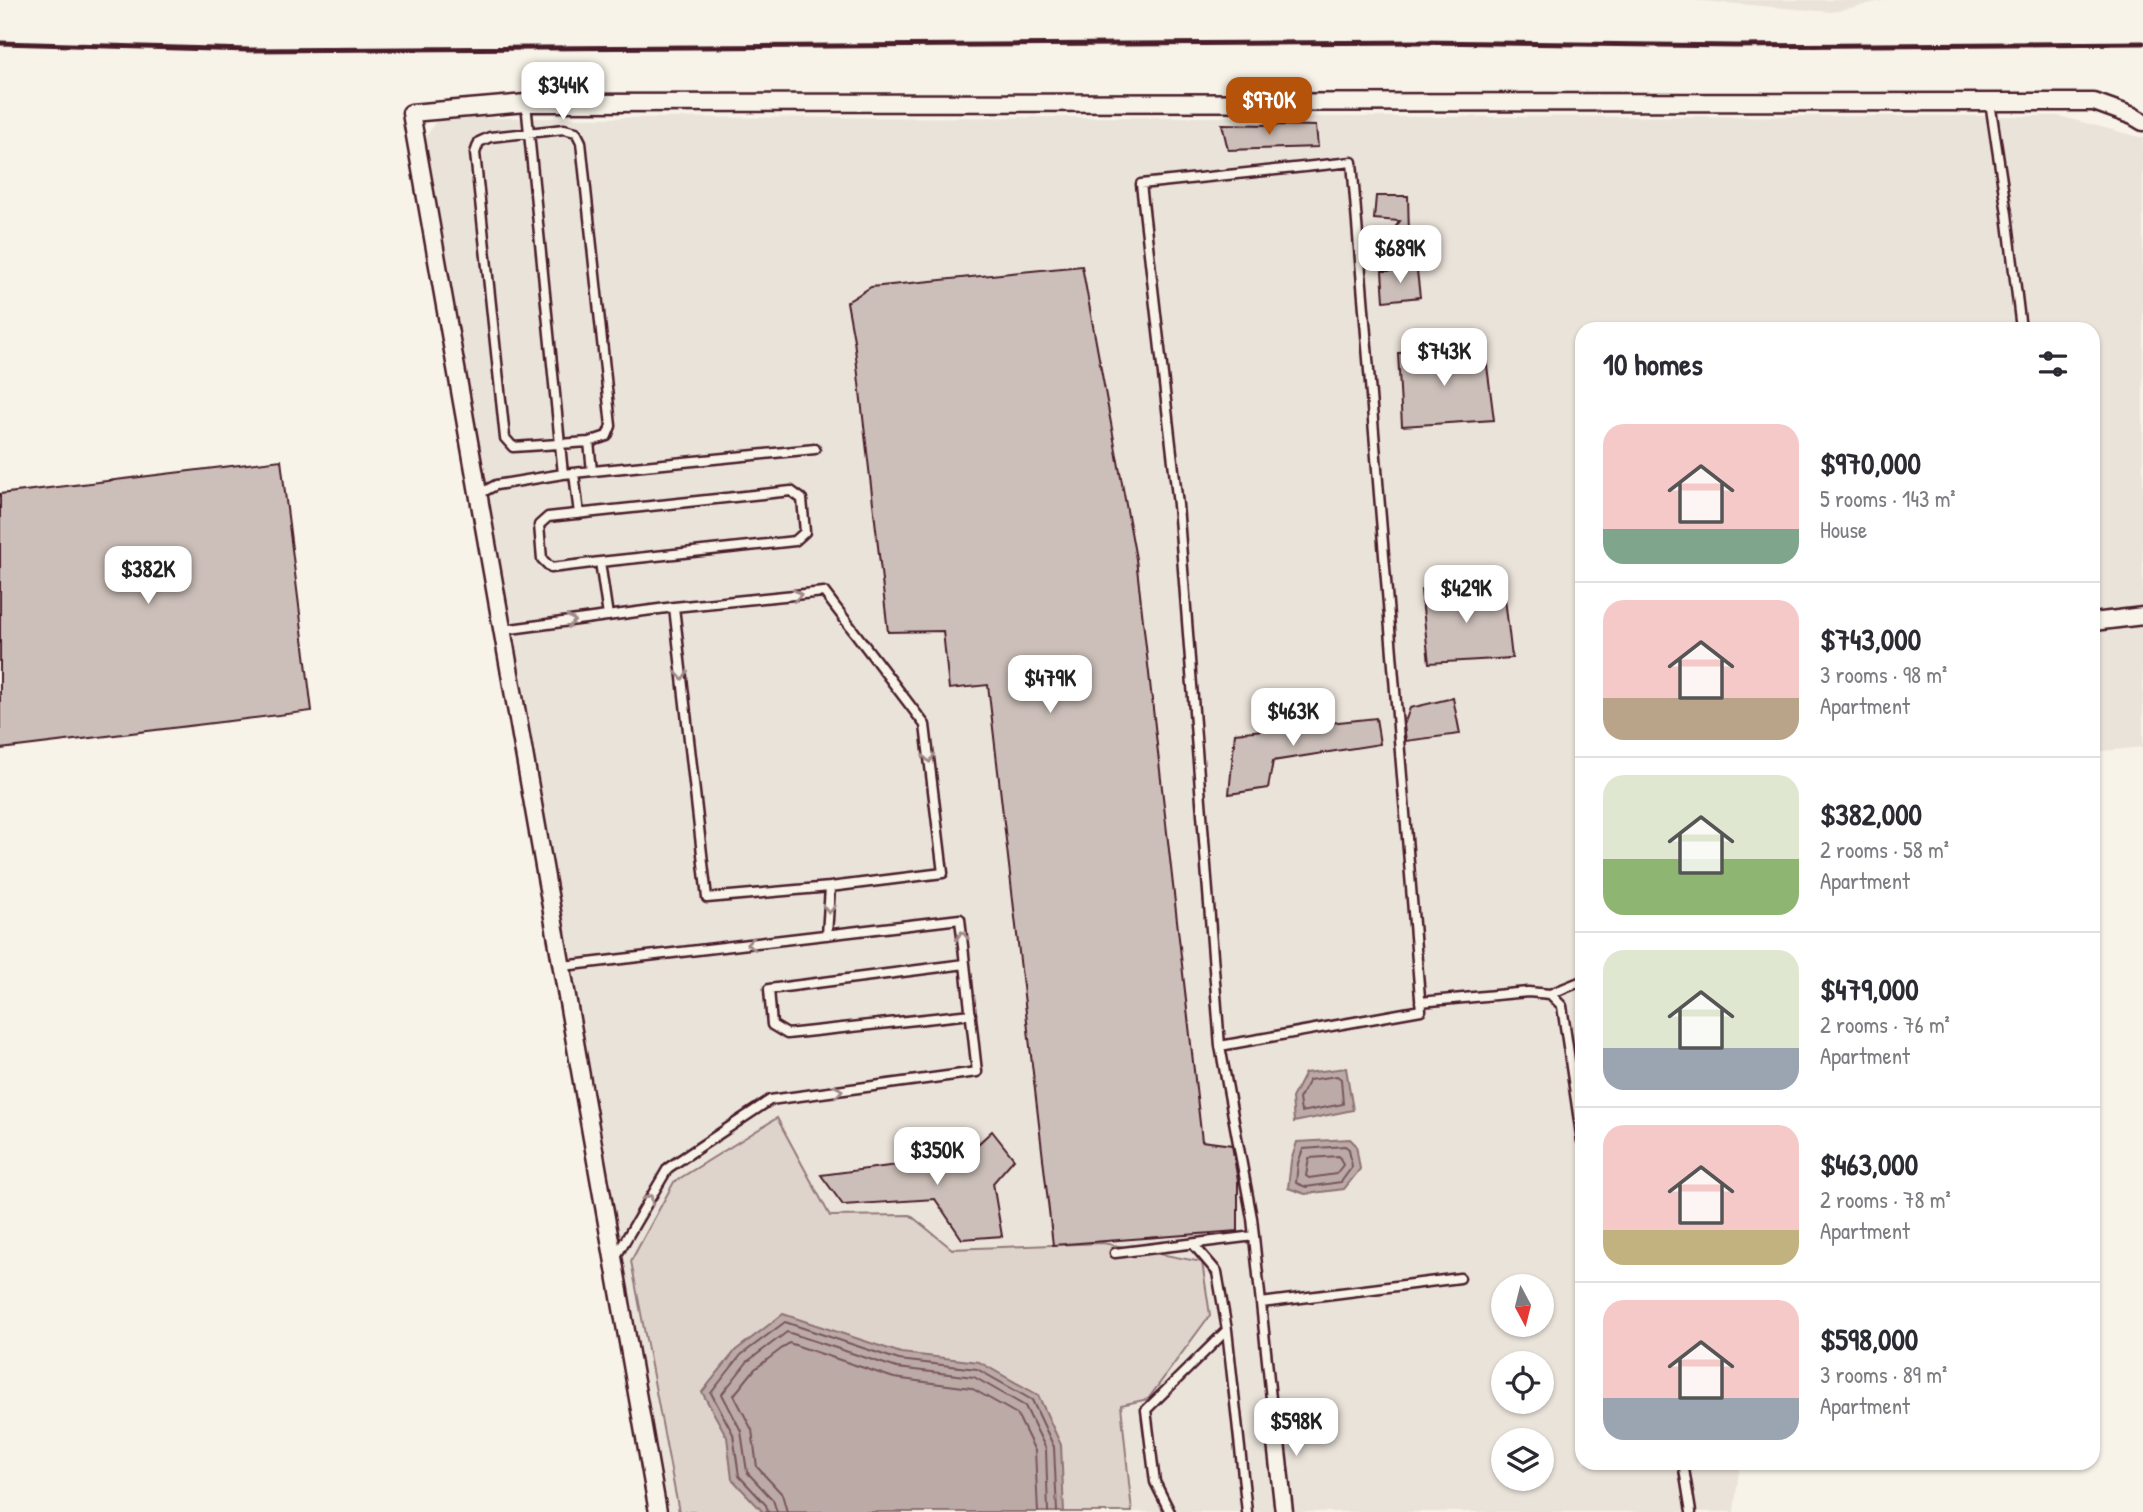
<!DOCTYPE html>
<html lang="en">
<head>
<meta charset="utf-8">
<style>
	:root { --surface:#fff; --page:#f7f7f7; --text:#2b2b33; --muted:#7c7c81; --line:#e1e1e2; --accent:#b45309 }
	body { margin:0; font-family:"Patrick Hand",sans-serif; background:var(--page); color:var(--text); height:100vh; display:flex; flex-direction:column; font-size:26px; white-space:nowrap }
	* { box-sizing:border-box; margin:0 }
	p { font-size:23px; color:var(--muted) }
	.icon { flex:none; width:38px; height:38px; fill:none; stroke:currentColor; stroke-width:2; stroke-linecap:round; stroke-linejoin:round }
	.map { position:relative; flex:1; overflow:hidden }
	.drawer { position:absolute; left:1575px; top:322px; width:525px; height:1148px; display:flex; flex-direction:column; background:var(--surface); border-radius:21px; box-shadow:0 2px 5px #0004 }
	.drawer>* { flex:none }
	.needle { width:46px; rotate:173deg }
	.buttons { position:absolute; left:1491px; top:1274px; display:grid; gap:14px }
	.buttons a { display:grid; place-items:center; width:63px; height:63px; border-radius:50%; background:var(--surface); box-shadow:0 2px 5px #0004; font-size:35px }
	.price { position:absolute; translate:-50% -60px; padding:0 16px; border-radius:14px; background:#fff; color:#222; font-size:23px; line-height:46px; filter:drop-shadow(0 2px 4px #0008) }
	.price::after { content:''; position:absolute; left:50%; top:42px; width:21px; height:16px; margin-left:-10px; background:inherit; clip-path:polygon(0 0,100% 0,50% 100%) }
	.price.on { background:var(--accent); color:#fff }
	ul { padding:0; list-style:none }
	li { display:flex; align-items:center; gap:21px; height:175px; padding:0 28px }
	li+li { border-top:2px solid var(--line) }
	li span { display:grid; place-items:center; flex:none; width:196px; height:140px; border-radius:21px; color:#555 }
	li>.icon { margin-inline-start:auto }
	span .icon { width:84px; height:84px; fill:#fffc; stroke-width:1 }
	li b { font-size:30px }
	h2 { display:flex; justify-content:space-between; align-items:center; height:84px; padding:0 28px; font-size:30px }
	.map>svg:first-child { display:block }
	.built { fill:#eae3da; fill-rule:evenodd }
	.green { fill:#ded4cc; stroke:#947a7c; stroke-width:2 }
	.water { fill:#bcaaa7; stroke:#8e7275; stroke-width:2 }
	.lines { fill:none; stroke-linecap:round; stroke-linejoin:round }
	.shore { stroke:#78575d; stroke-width:2 }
	.building { fill:#ccbfb9; stroke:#4a1f2b; stroke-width:2 }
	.service-casing { stroke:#4a1f2b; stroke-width:13 }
	.minor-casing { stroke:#4a1f2b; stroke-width:21 }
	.service { stroke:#f7f3e8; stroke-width:8 }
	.minor { stroke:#f7f3e8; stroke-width:16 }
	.rail { stroke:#4a1f2b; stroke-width:5 }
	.oneway { stroke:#a0898a }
</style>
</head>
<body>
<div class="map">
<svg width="2143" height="1512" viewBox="0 0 2143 1512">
	<rect width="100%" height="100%" fill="#f7f3e8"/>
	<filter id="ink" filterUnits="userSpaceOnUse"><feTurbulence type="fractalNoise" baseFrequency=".0143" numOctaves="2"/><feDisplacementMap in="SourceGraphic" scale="14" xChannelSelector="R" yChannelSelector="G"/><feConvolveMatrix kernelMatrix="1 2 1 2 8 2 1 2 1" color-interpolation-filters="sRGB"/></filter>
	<g filter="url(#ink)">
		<path class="built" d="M1690,0H1886L1832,12Z
			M2059,116L2143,138V747L2093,752V329H1582V1463H1740L1734,1512H668L421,145L438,118ZM1503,1286H1542V1325H1503ZM1503,1363H1542V1402H1503ZM1503,1440H1542V1479H1503Z"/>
		<path class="green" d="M777,1118L830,1216L910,1215L952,1249L1103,1243L1202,1262L1210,1315L1148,1399L1121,1405L1132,1512H679L631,1261L674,1182Z"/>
		<path class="water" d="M1346,1068L1353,1110L1294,1122L1292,1098L1305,1073Z
			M1350,1139L1356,1145L1360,1169L1344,1189L1305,1194L1288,1188L1291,1161L1297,1142Z
			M783,1314L901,1353L979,1362L1038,1395L1061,1445L1064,1512H763L732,1479L727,1437L702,1392L736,1350Z"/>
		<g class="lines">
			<path class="shore" d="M1337,1076L1341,1079L1343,1104L1301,1112L1299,1099L1309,1080Z
				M1345,1146L1349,1149L1352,1167L1341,1182L1306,1187L1296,1183L1298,1163L1303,1149Z
				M1339,1156L1343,1165L1336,1174L1309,1178L1306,1176L1309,1158Z
				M768,1512L766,1505L739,1476L733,1434L711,1393L741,1355L785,1322L899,1360L977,1369L1032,1400L1054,1447L1057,1512
				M777,1512L773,1500L747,1472L741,1431L722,1394L748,1361L787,1332L897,1368L974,1377L1025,1406L1046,1449L1048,1512
				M787,1512L782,1494L757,1467L752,1430L734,1395L755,1369L789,1343L894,1378L971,1388L1017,1414L1035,1451L1038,1512"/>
		</g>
		<path class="building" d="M1222,124L1316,126L1318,147L1228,150Z
			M1376,196H1408L1409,235L1415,244L1399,259L1382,244L1400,221L1374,219Z
			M1082,266L1136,559L1202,1141L1232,1145L1238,1181V1231L1053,1245L988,685L949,689L943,631L888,632L854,340L847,302L871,287Z
			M1382,271H1417L1420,297L1384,301Z
			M1485,350L1494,420L1402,426L1398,353Z
			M281,460L312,711L0,749V494Z
			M1421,590H1504L1512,658L1429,663Z
			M1453,698L1460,734L1406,741L1404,725L1410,708Z
			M1376,718L1380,744L1273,761L1268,788L1229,794L1235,733Z
			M992,1131L1014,1159L993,1183L1002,1236L962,1239L935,1199L843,1205L821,1175L965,1156Z"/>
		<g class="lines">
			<g class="service-casing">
				<path id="service" d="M1990,102L2007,214L2021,329
					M526,103L563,474
					M589,442L513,447L505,438L475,153L479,142L490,137L564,129L576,132L581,142L611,426L607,436L589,442L592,471
					M574,473L579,514
					M479,494L496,485L563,474L815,449
					M600,562L551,568L542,559L539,525L548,517L791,491L802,499L805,532L795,541L600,562L608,616
					M674,607L707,898L830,887
					M503,630L674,607L824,592L925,725L943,873L830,887L827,935
					M965,964L769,989L772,1025L787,1034L971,1014
					M563,966L960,919L977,1072L770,1100L668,1168L615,1258
					M1550,994L1582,981
					M1420,1002L1528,992L1550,994L1562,1006L1582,1141
					M1220,1046L1421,1010L1352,162L1141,184L1178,505L1220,1046L1252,1218L1272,1408
					M1193,1244L1217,1272L1227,1330
					M1115,1253L1254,1236
					M1261,1303L1460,1278
					M1683,1463L1691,1512
					M1170,1512L1155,1482L1146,1410L1227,1330L1247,1512"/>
			</g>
			<g class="minor-casing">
				<path id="minor" d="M2093,622L2143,616
					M1272,1408L1284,1512
					M658,1512L411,113L526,103L2094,102L2133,116L2143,122"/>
			</g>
			<use href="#service" class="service"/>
			<use href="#minor" class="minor"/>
			<path class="rail" d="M0,43L249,50L1424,42L1736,46L2143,43"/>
		</g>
		<defs><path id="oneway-chevron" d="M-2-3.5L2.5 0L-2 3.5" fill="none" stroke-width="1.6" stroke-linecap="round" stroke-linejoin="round" transform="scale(1.75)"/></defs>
		<g class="oneway">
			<use href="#oneway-chevron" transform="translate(797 595) rotate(-6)"/>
			<use href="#oneway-chevron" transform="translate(571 621) rotate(-7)"/>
			<use href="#oneway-chevron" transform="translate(682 675) rotate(84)"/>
			<use href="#oneway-chevron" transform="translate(929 758) rotate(83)"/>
			<use href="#oneway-chevron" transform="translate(829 909) rotate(93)"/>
			<use href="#oneway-chevron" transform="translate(962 936) rotate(-96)"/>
			<use href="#oneway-chevron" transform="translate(751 944) rotate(173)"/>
			<use href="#oneway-chevron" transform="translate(838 1091) rotate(-8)"/>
			<use href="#oneway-chevron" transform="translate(649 1199) rotate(-59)"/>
		</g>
	</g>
</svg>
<div class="buttons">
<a><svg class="needle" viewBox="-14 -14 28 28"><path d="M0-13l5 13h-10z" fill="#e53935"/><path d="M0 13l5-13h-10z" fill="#7c7c81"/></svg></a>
<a><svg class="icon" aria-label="locate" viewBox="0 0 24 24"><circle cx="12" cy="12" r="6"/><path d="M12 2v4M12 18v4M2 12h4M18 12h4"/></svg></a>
<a><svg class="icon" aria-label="layers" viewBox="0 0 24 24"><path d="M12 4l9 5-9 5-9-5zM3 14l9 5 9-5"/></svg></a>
</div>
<b class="price" style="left:563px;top:122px">$344K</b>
<b class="price on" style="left:1269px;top:137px">$970K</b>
<b class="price" style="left:1400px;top:285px">$689K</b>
<b class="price" style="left:1444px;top:388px">$743K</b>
<b class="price" style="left:148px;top:606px">$382K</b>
<b class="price" style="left:1466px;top:625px">$429K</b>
<b class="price" style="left:1050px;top:715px">$479K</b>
<b class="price" style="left:1293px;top:748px">$463K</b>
<b class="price" style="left:937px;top:1187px">$350K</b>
<b class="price" style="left:1296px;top:1458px">$598K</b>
<section class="drawer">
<h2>10 homes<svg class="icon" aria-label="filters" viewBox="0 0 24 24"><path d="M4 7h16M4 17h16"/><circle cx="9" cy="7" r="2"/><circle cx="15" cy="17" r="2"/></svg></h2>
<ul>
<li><span style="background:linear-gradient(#f6c9c9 75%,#7fa58c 0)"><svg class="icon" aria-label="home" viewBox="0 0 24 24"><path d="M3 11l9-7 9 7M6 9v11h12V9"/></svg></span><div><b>$970,000</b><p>5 rooms · 143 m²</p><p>House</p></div></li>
<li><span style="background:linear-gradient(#f6c9c9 70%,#b9a48a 0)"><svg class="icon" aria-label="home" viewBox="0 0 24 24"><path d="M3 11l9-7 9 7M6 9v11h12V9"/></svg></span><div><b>$743,000</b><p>3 rooms · 98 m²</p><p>Apartment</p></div></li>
<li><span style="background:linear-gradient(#dfe7d0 60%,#8fb573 0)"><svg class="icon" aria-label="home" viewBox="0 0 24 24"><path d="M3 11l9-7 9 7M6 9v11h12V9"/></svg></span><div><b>$382,000</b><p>2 rooms · 58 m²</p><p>Apartment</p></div></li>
<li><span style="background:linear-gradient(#dfe7d0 70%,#9aa5b1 0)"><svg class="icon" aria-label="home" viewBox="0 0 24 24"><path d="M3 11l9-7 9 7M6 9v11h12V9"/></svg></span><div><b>$479,000</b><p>2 rooms · 76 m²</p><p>Apartment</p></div></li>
<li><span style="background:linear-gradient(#f6c9c9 75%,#c2b280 0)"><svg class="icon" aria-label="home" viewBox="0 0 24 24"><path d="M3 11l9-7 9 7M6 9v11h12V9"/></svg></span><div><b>$463,000</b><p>2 rooms · 78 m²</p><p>Apartment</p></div></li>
<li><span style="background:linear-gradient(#f6c9c9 70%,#9aa5b1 0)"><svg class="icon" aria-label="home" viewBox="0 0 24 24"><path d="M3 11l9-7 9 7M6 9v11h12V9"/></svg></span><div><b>$598,000</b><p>3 rooms · 89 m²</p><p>Apartment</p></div></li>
</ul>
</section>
</div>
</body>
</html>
